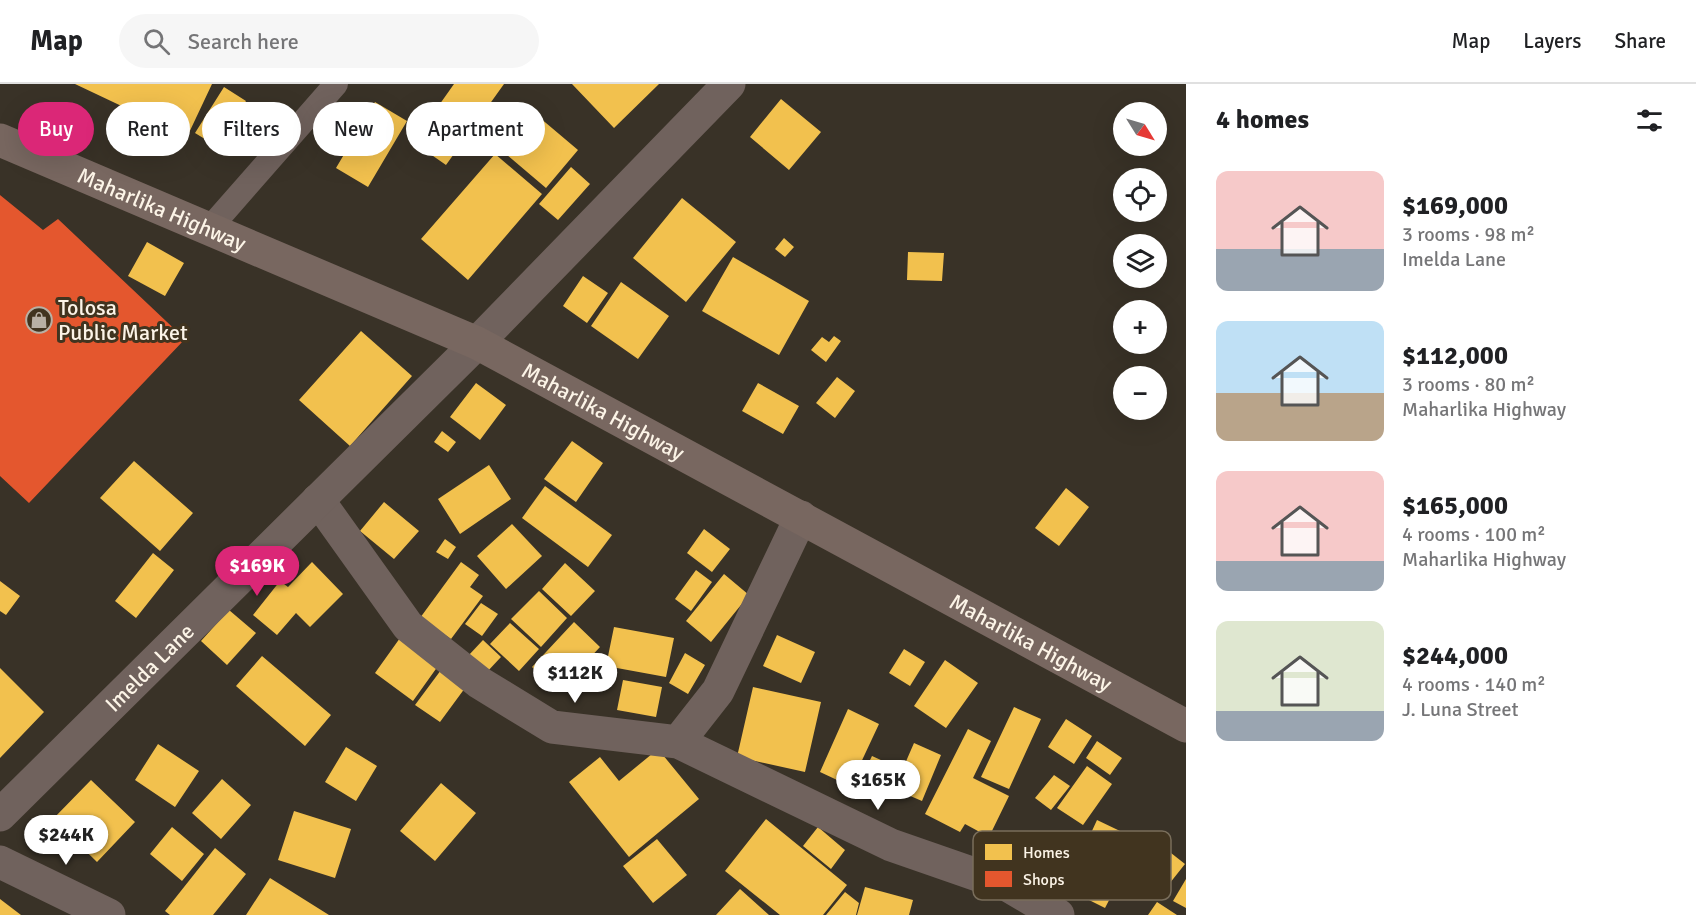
<!DOCTYPE html>
<html lang="en">
<head>
<meta charset="utf-8">
<style>
	:root { --surface:#fff; --page:#f6f6f6; --text:#202124; --muted:#757577; --line:#e0e0e0; --accent:#db2777 }
	body { margin:0; font-family:Signika,sans-serif; background:var(--page); color:var(--text); height:100vh; display:flex; flex-direction:column; font-size:22px; white-space:nowrap }
	* { box-sizing:border-box; margin:0 }
	p { font-size:20px; color:var(--muted) }
	.icon { flex:none; width:33px; height:33px; fill:none; stroke:currentColor; stroke-width:2; stroke-linecap:round; stroke-linejoin:round }
	.map { position:relative; flex:1; overflow:hidden }
	.details { display:flex; flex-direction:column; background:var(--surface); width:510px }
	.details>* { flex:none }
	.guide { position:absolute; left:18px; top:18px; width:570px; height:54px; display:flex; gap:12px }
	.needle { width:39px; rotate:127deg }
	.controls { position:absolute; left:1113px; top:18px; display:grid; gap:12px }
	.controls a { display:grid; place-items:center; width:54px; height:54px; border-radius:50%; background:var(--surface); box-shadow:0 6px 24px #0002; font-size:30px }
	.price { position:absolute; translate:-50% -51px; padding:0 14px; border-radius:21px; background:#fff; color:#222; font-size:20px; line-height:39px; filter:drop-shadow(0 2px 3px #0008) }
	.price::after { content:''; position:absolute; left:50%; top:36px; width:18px; height:14px; margin-left:-9px; background:inherit; clip-path:polygon(0 0,100% 0,50% 100%) }
	.price.active { background:var(--accent); color:#fff }
	ul { padding:0; list-style:none }
	li { display:flex; align-items:center; gap:18px; height:150px; padding:0 30px }
	li span { display:grid; place-items:center; flex:none; width:168px; height:120px; border-radius:12px; color:#555 }
	li>.icon { margin-inline-start:auto }
	span .icon { width:72px; height:72px; fill:#fffc; stroke-width:1 }
	li b { font-size:26px }
	h2 { display:flex; justify-content:space-between; align-items:center; height:72px; padding:0 30px; font-size:26px }
	.tag { padding:0 21px; border-radius:27px; background:var(--surface); box-shadow:0 6px 24px #0002; font-size:21px; line-height:54px }
	.tag.active { background:var(--accent); color:#fff }
	header { display:flex; align-items:center; gap:36px; box-sizing:border-box; height:84px; padding:0 30px; background:var(--surface); border-bottom:2px solid var(--line) }
	header strong { font-size:28px }
	nav { display:flex; gap:33px; margin-inline-start:auto; font-size:21px }
	.search { width:420px; height:54px; background:var(--page); display:flex; align-items:center; gap:15px; box-sizing:border-box; padding:0 21px; border-radius:33px; color:var(--muted); font-size:22px }
	main { display:flex; flex:1; min-height:0 }
	.map>svg:first-child { display:block }
	.homes { fill:#f2c14e }
	.shops { fill:#e4572e }
	.lines { fill:none; stroke-linecap:round; stroke-linejoin:round }
	.service { stroke:#70625d; stroke-width:24 }
	.minor { stroke:#70625d; stroke-width:33 }
	.tertiary { stroke:#70625d; stroke-width:33 }
	.trunk { stroke:#786760; stroke-width:33 }
	.labels { text-anchor:middle; stroke-width:6; stroke-linejoin:round; paint-order:stroke }
	.street-label { font-size:22px; fill:#fcf4e7; stroke:#41341f }
	.poi-label { font-size:22px; fill:#fcf4e7; stroke:#41341f; text-anchor:start }
	.key { fill:#41341f; stroke:#796e5b; stroke-width:1.5 }
	.key-label { font-size:16px; fill:#fcf4e7 }
</style>
</head>
<body>
<header>
<strong>Map</strong>
<div class="search"><svg class="icon" aria-label="search" viewBox="0 0 24 24"><circle cx="10" cy="10" r="6"/><path d="M15 15l6 6"/></svg>Search here</div>
<nav><a>Map</a><a>Layers</a><a>Share</a></nav>
</header>
<main>
<div class="map">
<svg width="1186" height="831" viewBox="0 0 1186 831">
	<rect width="100%" height="100%" fill="#393227"/>
	<path class="homes" d="M75,0H212L187,53Z
		M454,0H504L446,81L413,58Z
		M572,0H659L614,44Z
		M224,3L246,17L218,63L195,49Z
		M781,15L821,48L789,86L750,53Z
		M375,18L407,37L368,103L336,84Z
		M533,28L578,66L546,104L500,65Z
		M495,70L542,110L468,196L421,155Z
		M571,83L590,100L558,136L539,120Z
		M682,114L736,158L686,218L633,174Z
		M784,154L794,163L785,173L775,165Z
		M147,158L184,179L165,212L128,192Z
		M908,168L944,169L942,197L907,196Z
		M733,173L809,217L779,271L702,227Z
		M583,192L608,209L587,239L563,222Z
		M621,198L669,232L638,275L591,242Z
		M361,247L412,292L350,362L299,316Z
		M834,252L841,257L826,278L811,266L822,253L829,258Z
		M837,293L855,307L835,334L816,319Z
		M476,299L506,321L480,356L450,333Z
		M758,299L799,322L783,350L742,327Z
		M442,347L456,358L448,368L434,358Z
		M572,357L603,379L576,418L544,395Z
		M134,377L193,429L160,467L100,414Z
		M489,381L511,415L460,450L438,415Z
		M545,402L612,451L588,483L522,434Z
		M1066,404L1089,423L1059,462L1035,444Z
		M384,418L419,447L394,475L360,447Z
		M512,440L542,472L506,505L477,472Z
		M704,445L730,465L712,488L687,469Z
		M445,455L456,463L448,475L436,468Z
		M153,469L174,486L136,534L115,517Z
		M312,478L343,510L310,543L296,529L277,551L253,531L280,497L288,503Z
		M461,478L479,491L470,503L483,512L451,555L420,534Z
		M565,479L595,507L571,532L542,505Z
		M696,486L712,498L691,527L675,515Z
		M724,490L749,511L711,558L686,537Z
		M0,497L20,512L6,531L0,527Z
		M539,507L567,534L541,563L511,535Z
		M481,519L498,530L482,552L465,540Z
		M229,526L256,549L227,581L201,557Z
		M574,538L600,563L558,608L532,583Z
		M510,539L539,565L519,587L490,560Z
		M614,543L674,554L666,593L606,582Z
		M777,551L815,568L801,599L763,582Z
		M400,554L438,582L413,617L375,589Z
		M483,556L501,573L486,589L468,572Z
		M904,565L925,578L910,602L889,589Z
		M685,569L705,581L688,610L669,599Z
		M262,572L331,631L305,662L236,602Z
		M945,576L978,599L946,644L914,622Z
		M0,584L44,628L0,674Z
		M441,586L465,604L440,638L415,621Z
		M623,596L662,603L656,633L617,626Z
		M753,603L821,618L805,688L737,673Z
		M1014,623L1041,635L1009,705L981,693Z
		M848,625L879,640L850,702L820,688Z
		M1066,635L1092,652L1074,680L1048,663Z
		M968,645L991,657L973,694L1009,712L989,753L965,740L960,748L925,730Z
		M1097,657L1122,674L1110,691L1086,674Z
		M914,659L941,671L922,717L894,705Z
		M158,660L199,687L175,723L135,696Z
		M346,663L377,682L356,717L325,698Z
		M658,665L699,715L629,773L569,698L600,673L619,697Z
		M872,672L894,682L880,713L857,703Z
		M1087,682L1112,700L1083,741L1057,724Z
		M1054,691L1070,702L1051,726L1035,714Z
		M222,695L251,721L221,755L192,729Z
		M91,696L135,738L97,778L53,735Z
		M441,699L476,729L435,777L400,747Z
		M294,727L351,745L335,794L278,776Z
		M766,735L847,801L823,831H780L725,787Z
		M1097,736L1141,757L1122,794L1080,773Z
		M172,743L204,770L182,797L150,770Z
		M818,743L845,766L831,785L803,762Z
		M657,755L687,791L653,819L623,782Z
		M1157,758L1185,780L1158,814L1130,791Z
		M215,764L246,790L213,831H170L165,827Z
		M1079,777L1119,797L1105,824L1065,804Z
		M270,794L329,831H246Z
		M1186,795V824L1173,817Z
		M865,803L913,816L909,831H857Z
		M740,805L769,831H716Z
		M845,808L859,819L856,831H826Z
		M0,815L21,831H0Z
		M1157,818L1177,831H1148Z"/>
	<path class="shops" d="M0,111L43,146L58,135L185,255L29,419L0,392Z"/>
	<g class="lines">
		<path class="service" d="M209,145L336,0"/>
		<path class="minor" d="M318,416L408,542L480,599L552,643L678,658L718,607L801,433
			M678,658L891,761L1009,802L1058,831
			M0,778L109,831"/>
		<path class="tertiary" id="s1" d="M0,731L477,259L729,0"/>
		<path class="trunk" id="s2" d="M0,56L477,259L1186,642"/>
	</g>
	<defs>
		<g id="shop-ring" transform="scale(1.35)"><circle r="9.5" fill="#41341f" stroke="#b8b0a4" stroke-width="1.5"/><path d="M-5-2.5h2.3a2.7 3.5 0 0 1 5.4 0H5L5.5 6h-11ZM-1.5-2.5h3a1.5 2.3 0 0 0-3 0Z" fill="#b8b0a4"/></g>
	</defs>
	<g fill-rule="evenodd">
		<use href="#shop-ring" x="39" y="236"/>
	</g>
	<g class="labels">
		<g class="street-label">
			<text dy="8" stroke="none"><textPath href="#s2" startOffset="176">Maharlika Highway</textPath></text>
			<text dy="8" stroke="none"><textPath href="#s2" startOffset="662">Maharlika Highway</textPath></text>
			<text dy="8" stroke="none"><textPath href="#s2" startOffset="1148">Maharlika Highway</textPath></text>
			<text dy="8" stroke="none"><textPath href="#s1" startOffset="210">Imelda Lane</textPath></text>
		</g>
		<g class="poi-label">
			<text x="58" y="231">Tolosa<tspan x="58" dy="25">Public Market</tspan></text>
		</g>
	</g>
	<rect x="973" y="747" width="198" height="69" rx="9" class="key"/>
	<rect x="985" y="760" width="27" height="16" fill="#f2c14e"/>
	<rect x="985" y="787" width="27" height="16" fill="#e4572e"/>
	<g class="key-label">
		<text x="1023" y="774">Homes</text>
		<text x="1023" y="801">Shops</text>
	</g>
</svg>
<div class="controls">
<a><svg class="needle" viewBox="-14 -14 28 28"><path d="M0-13l5 13h-10z" fill="#e53935"/><path d="M0 13l5-13h-10z" fill="#757577"/></svg></a>
<a><svg class="icon" aria-label="locate" viewBox="0 0 24 24"><circle cx="12" cy="12" r="6"/><path d="M12 2v4M12 18v4M2 12h4M18 12h4"/></svg></a>
<a><svg class="icon" aria-label="layers" viewBox="0 0 24 24"><path d="M12 4l9 5-9 5-9-5zM3 14l9 5 9-5"/></svg></a>
<a>+</a>
<a>−</a>
</div>
<b class="price active" style="left:257px;top:513px">$169K</b>
<b class="price" style="left:575px;top:620px">$112K</b>
<b class="price" style="left:878px;top:727px">$165K</b>
<b class="price" style="left:66px;top:782px">$244K</b>
<div class="guide">
<a class="tag active">Buy</a>
<a class="tag">Rent</a>
<a class="tag">Filters</a>
<a class="tag">New</a>
<a class="tag">Apartment</a>
</div>
</div>
<section class="details">
<h2>4 homes<svg class="icon" aria-label="filters" viewBox="0 0 24 24"><path d="M4 7h16M4 17h16"/><circle cx="9" cy="7" r="2"/><circle cx="15" cy="17" r="2"/></svg></h2>
<ul>
<li><span style="background:linear-gradient(#f6c9c9 65%,#9aa5b1 0)"><svg class="icon" aria-label="home" viewBox="0 0 24 24"><path d="M3 11l9-7 9 7M6 9v11h12V9"/></svg></span><div><b>$169,000</b><p>3 rooms · 98 m²</p><p>Imelda Lane</p></div></li>
<li><span style="background:linear-gradient(#bfe0f5 60%,#b9a48a 0)"><svg class="icon" aria-label="home" viewBox="0 0 24 24"><path d="M3 11l9-7 9 7M6 9v11h12V9"/></svg></span><div><b>$112,000</b><p>3 rooms · 80 m²</p><p>Maharlika Highway</p></div></li>
<li><span style="background:linear-gradient(#f6c9c9 75%,#9aa5b1 0)"><svg class="icon" aria-label="home" viewBox="0 0 24 24"><path d="M3 11l9-7 9 7M6 9v11h12V9"/></svg></span><div><b>$165,000</b><p>4 rooms · 100 m²</p><p>Maharlika Highway</p></div></li>
<li><span style="background:linear-gradient(#dfe7d0 75%,#9aa5b1 0)"><svg class="icon" aria-label="home" viewBox="0 0 24 24"><path d="M3 11l9-7 9 7M6 9v11h12V9"/></svg></span><div><b>$244,000</b><p>4 rooms · 140 m²</p><p>J. Luna Street</p></div></li>
</ul>
</section>
</main>
</body>
</html>
